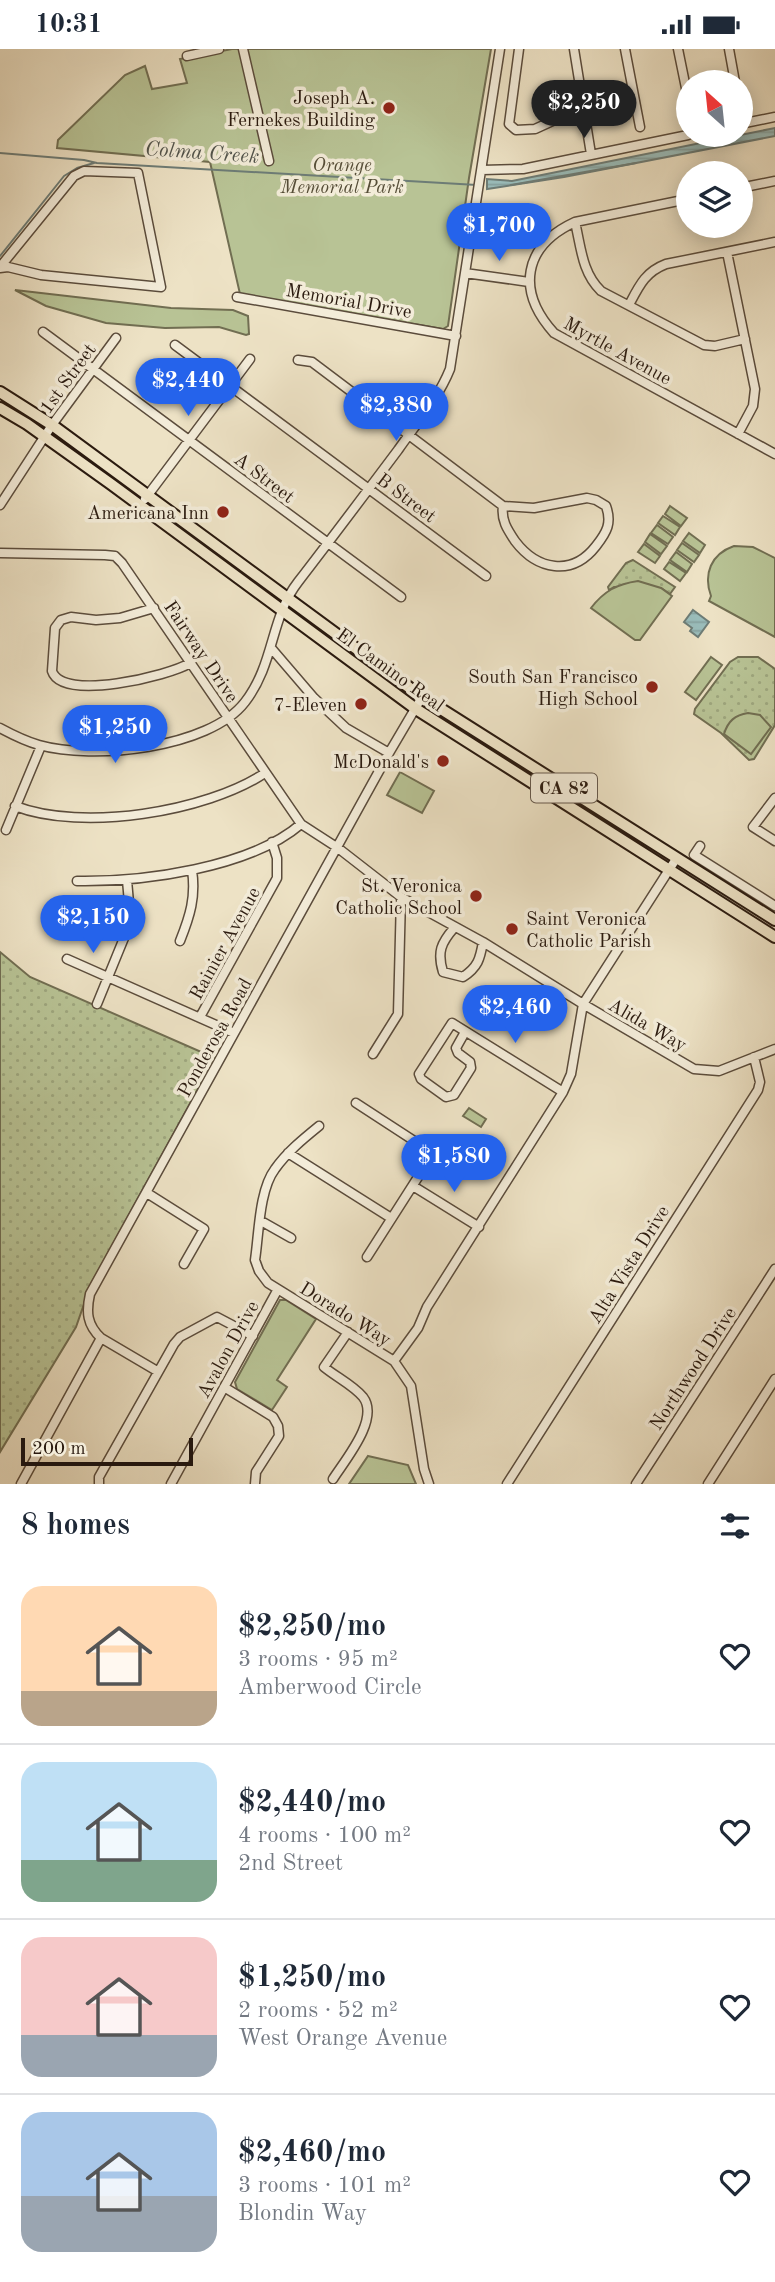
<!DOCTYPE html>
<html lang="en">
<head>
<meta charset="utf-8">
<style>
	:root { --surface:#fff; --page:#f6f6f7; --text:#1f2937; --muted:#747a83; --line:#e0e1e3; --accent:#2563eb }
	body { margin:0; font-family:"Old Standard TT",serif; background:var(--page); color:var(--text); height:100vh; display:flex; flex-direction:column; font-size:26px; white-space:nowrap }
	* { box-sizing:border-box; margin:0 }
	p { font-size:23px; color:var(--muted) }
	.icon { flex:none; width:38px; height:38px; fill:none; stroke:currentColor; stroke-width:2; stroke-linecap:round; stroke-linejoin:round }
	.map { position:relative; height:1435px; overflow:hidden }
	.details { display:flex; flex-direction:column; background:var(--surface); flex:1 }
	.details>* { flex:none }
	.needle { width:46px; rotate:333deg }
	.buttons { position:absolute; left:676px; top:21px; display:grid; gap:14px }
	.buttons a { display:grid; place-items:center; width:77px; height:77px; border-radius:50%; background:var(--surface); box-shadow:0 4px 18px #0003; font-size:35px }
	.scale { position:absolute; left:21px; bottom:18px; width:172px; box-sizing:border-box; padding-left:7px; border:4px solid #2a1a0f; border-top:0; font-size:19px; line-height:24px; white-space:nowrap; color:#2a1a0f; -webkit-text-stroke:5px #f3ecd9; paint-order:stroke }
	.price { position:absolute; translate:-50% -60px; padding:0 16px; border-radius:24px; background:var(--accent); color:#fff; font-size:23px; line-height:46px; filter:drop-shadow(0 2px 4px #0008) }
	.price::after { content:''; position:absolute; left:50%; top:42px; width:21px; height:16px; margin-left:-10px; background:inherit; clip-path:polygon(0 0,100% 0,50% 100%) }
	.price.selected { background:#222; color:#fff }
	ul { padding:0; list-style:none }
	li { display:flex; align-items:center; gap:21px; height:175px; padding:0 21px }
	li+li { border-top:2px solid var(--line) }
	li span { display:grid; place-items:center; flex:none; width:196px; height:140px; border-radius:21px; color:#555 }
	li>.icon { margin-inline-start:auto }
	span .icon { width:84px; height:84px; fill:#fffc; stroke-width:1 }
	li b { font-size:30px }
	h2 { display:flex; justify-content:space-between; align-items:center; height:84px; padding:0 21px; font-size:30px }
	.status { display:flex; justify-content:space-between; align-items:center; height:49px; padding:0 35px; background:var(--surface); direction:ltr }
	.status svg { height:19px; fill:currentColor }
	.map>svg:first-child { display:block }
	.grass { fill:url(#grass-dots); stroke:#716e52; stroke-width:2 }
	.park { fill:#b8c395; stroke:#716e52; stroke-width:2 }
	.water { fill:url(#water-rules); stroke:#6d7c76; stroke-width:2 }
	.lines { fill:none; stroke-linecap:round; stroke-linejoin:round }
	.stream { stroke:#6d7c76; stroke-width:2 }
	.minor-casing { stroke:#5b4c3c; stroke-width:11 }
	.major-casing { stroke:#2a1a0f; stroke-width:14 }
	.minor { stroke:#f3ecd9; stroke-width:8 }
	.major { stroke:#ede2c5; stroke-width:10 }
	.poi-dot { fill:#8f2418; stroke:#f3ecd9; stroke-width:2.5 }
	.labels { text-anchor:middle; stroke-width:7; stroke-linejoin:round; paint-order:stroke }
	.shield { fill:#f3ecd9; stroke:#66594c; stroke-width:2 }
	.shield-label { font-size:18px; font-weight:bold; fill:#2a1a0f }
	.poi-label { font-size:19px; fill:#2a1a0f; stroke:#f3ecd9; text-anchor:end }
	.park-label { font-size:19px; font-style:italic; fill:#554d37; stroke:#f3ecd9 }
	.street-label { font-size:19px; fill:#2a1a0f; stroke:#f3ecd9 }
	.water-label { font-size:21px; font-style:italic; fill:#51534b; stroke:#f3ecd9 }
</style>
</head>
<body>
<div class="status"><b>10:31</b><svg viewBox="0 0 49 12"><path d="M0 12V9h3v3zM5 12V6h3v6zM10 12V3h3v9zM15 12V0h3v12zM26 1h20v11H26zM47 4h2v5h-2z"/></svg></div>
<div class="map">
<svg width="775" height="1435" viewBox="0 0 775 1435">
	<defs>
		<pattern id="grass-dots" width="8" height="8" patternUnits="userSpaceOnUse" patternTransform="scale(1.75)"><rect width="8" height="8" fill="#b8c395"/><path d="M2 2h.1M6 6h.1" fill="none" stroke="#9ea77f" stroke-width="1.8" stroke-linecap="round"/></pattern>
		<pattern id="water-rules" width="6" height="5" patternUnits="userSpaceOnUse" patternTransform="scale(1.75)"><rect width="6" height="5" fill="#9abdbb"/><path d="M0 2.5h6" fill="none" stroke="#85a2a0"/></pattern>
	</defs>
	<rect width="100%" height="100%" fill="#ede2c5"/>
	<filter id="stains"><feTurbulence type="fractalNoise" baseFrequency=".00286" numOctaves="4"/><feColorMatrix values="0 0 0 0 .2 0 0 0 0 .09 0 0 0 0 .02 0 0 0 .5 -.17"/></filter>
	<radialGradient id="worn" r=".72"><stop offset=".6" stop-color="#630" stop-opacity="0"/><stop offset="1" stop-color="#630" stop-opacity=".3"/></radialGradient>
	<path class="grass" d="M633,511L675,538L670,545L661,539L614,538L609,541L608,538L626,514Z
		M738,608H758L775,620V676L754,710L749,711L721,684L694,665L695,660L730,613Z
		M0,903L30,928L215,1009L91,1235L76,1278L0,1403Z"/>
	<path class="park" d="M232,0H491L469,129L448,277L443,280L240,245L210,113L57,99L58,91L125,26L145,17L152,40L187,34L180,10Z
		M15,241L171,259L233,261L248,267L249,285L246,286L219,278L165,279L106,274L46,257Z
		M670,457L687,469L681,477L665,465Z
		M663,467L680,478L675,486L658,474Z
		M657,476L673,488L668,495L651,484Z
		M689,484L705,496L700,504L683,492Z
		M650,485L667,497L661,505L645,493Z
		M682,494L699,506L694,513L677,501Z
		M644,495L660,507L655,514L638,503Z
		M734,497L753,498L775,509V588L709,552L711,547C703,525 711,505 734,497Z
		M676,503L692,515L687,523L670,511Z
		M669,513L686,524L680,532L664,520Z
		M638,532L661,539L672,547L640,591H635L591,559C604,542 617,535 638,532Z
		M711,608L722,616L696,651L685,643Z
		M748,664L760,666L771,678L751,705L724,685C728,672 735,666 748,664Z
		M400,723L434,742L422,764L387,746Z
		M469,1059L486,1070L481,1078L463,1067Z
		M280,1251H286L316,1270L277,1331L287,1338L272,1361L237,1340L235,1333Z
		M368,1407L408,1416L416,1435H349Z"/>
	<path class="water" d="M775,79V87L564,128L487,140V130L512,132Z
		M693,561L709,573L698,588L690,582L692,579L684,573Z"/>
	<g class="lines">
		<path class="stream" d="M0,104L84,111L97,114L477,136
			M511,136L636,114
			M0,207L64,127L77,119L94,114"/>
		<g class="minor-casing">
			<path id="minor" d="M243,0L269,112
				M519,0L509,75L516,81L535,80L559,69L584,64
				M574,0L591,105
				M625,0L640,78
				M678,0L688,49
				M729,0L735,33
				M187,7L219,0
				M740,75L775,68
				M482,121L523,120L688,86
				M740,139L775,132
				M688,150L575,173C523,197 516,242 554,284L775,405
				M575,173C581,198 582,224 601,242L704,296L715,297L745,290
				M727,203L755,340L753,357L738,385
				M0,218L74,127L84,122L138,124L161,238L41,226L8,218L0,219
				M465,224L529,233
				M237,248L456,287
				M629,256C639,237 645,223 666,215L775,193
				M43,283L401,548
				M175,296L486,527
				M298,311L312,313L503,457
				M587,449L596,451L606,457C612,474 607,483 596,497C572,528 537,521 515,492C507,480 501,471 503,457L534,459Z
				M145,450L250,310
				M0,456L52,376L116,289
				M0,504L105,506L115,507L122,514L301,775L338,799L401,848L483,893L583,955L694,1020L719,1022L775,1000
				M154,559L120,569L96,571L71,568L61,571L55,579L52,622C62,653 169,627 190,614
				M272,600L314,649L346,679L389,704
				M0,679C13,686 25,692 39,696C92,711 209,700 245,653C275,614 270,569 298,533C332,489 365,445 398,401C416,375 438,350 450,320L500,0
				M775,749L753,778L775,792
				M15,757C82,783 206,763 265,724
				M6,781L41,697
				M700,797L694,806L775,857
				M77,832C143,833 250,819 301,775
				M454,879C441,894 437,903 443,923L463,928C478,918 480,910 483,893
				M180,892C190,867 196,848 192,821
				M67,910L234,984
				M97,955L124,889L129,854L127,831
				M200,968L277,829V809L272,793
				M465,983L456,999L458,1004L470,1013L471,1019L454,1046L446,1048L421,1030L419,1025L452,974L563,1043
				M373,1005L398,965L401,848
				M356,1054L422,1097L428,1107L427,1114L367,1208
				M319,1077C303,1090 287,1103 275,1120C259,1141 259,1185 255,1211L259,1222L268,1234L394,1312L411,1337L424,1420L429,1435
				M288,1104L391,1169
				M413,1137L479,1178
				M147,1144L204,1180L184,1215
				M261,1172L291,1189
				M394,1312L418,1279L427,1258L563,1043L571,1025L583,955L676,810
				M157,1322L101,1289C87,1276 86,1263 90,1245L389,704L422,648
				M224,1338L273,1368L278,1377L279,1387L256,1423L255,1435
				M333,1430C345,1411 380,1370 363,1348C353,1336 336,1328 324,1318L348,1283
				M21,1435L101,1289
				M99,1435V1428L174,1295L180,1288L217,1268L253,1287
				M171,1435L278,1240
				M507,1435L758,1041L760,1033L754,1008
				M636,1435L775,1220
				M708,1435L775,1330"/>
		</g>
		<g class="major-casing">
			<path id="major" d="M0,343L52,376L422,648L775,871
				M0,359L27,375L111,435L416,660L775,888"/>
		</g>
		<use href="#minor" class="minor"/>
		<use href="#major" class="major"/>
	</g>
	<g class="poi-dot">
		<circle cx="389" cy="59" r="7"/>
		<circle cx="223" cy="463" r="7"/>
		<circle cx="652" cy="638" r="7"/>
		<circle cx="361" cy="655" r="7"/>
		<circle cx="443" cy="712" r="7"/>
		<circle cx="476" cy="847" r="7"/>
		<circle cx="512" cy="880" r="7"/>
	</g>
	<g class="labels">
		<rect class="shield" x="531" y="724.5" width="66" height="29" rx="5"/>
		<g class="shield-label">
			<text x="564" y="745">CA 82</text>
		</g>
		<g class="poi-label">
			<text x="375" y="55">Joseph A.<tspan x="375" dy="22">Fernekes Building</tspan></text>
			<text x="209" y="470">Americana Inn</text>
			<text x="638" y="634">South San Francisco<tspan x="638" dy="22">High School</tspan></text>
			<text x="347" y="662">7-Eleven</text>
			<text x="429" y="719">McDonald's</text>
			<text x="462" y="843">St. Veronica<tspan x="462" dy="22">Catholic School</tspan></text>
			<text x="526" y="876" text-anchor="start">Saint Veronica<tspan x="526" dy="22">Catholic Parish</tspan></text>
		</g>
		<g class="park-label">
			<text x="342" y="122">Orange<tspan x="342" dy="22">Memorial Park</tspan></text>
		</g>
		<g class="street-label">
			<text transform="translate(349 251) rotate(10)" y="7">Memorial Drive</text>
			<text transform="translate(618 301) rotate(29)" y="7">Myrtle Avenue</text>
			<text transform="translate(67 329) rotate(-54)" y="7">1st Street</text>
			<text transform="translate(265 428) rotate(37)" y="7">A Street</text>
			<text transform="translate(407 448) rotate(37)" y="7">B Street</text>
			<text transform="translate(202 602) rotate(56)" y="7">Fairway Drive</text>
			<text transform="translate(391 620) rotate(36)" y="7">El Camino Real</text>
			<text transform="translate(224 894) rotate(-61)" y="7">Rainier Avenue</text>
			<text transform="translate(648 975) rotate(30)" y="7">Alida Way</text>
			<text transform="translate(214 988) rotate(-61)" y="7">Ponderosa Road</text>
			<text transform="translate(628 1215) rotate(-58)" y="7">Alta Vista Drive</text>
			<text transform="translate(346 1264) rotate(32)" y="7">Dorado Way</text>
			<text transform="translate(227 1300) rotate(-61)" y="7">Avalon Drive</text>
			<text transform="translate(692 1319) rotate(-57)" y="7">Northwood Drive</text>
		</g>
		<g class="water-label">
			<text transform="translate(202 103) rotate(4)" y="7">Colma Creek</text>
		</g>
	</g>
	<rect width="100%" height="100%" filter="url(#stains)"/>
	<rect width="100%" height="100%" fill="url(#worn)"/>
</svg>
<div class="buttons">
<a><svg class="needle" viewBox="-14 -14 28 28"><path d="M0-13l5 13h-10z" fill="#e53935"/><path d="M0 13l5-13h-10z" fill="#747a83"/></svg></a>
<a><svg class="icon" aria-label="layers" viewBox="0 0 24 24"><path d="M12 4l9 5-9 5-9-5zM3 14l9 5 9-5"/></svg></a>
</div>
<div class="scale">200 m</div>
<b class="price selected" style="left:584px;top:91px">$2,250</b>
<b class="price" style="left:499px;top:214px">$1,700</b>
<b class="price" style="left:188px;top:369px">$2,440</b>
<b class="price" style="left:396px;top:394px">$2,380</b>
<b class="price" style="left:115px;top:716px">$1,250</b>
<b class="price" style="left:93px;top:906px">$2,150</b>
<b class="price" style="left:515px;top:996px">$2,460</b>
<b class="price" style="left:454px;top:1145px">$1,580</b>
</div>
<section class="details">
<h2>8 homes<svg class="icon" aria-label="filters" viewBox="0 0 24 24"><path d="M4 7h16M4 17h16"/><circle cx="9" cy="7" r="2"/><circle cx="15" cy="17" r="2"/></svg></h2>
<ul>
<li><span style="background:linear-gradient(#ffd9b3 75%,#b9a48a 0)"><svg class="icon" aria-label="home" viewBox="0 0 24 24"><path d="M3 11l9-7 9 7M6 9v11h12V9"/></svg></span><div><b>$2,250/mo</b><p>3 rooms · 95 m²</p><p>Amberwood Circle</p></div><svg class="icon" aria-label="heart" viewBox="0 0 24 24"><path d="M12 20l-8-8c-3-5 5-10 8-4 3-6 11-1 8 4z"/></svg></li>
<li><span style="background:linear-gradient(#bfe0f5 70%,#7fa58c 0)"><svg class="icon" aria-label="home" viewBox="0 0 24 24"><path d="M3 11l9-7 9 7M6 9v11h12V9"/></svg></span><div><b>$2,440/mo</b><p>4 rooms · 100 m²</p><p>2nd Street</p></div><svg class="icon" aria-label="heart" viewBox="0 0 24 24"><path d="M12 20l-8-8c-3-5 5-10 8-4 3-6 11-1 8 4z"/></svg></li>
<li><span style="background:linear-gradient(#f6c9c9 70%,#9aa5b1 0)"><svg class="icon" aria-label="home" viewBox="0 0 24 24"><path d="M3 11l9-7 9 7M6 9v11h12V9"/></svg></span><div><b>$1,250/mo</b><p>2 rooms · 52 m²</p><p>West Orange Avenue</p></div><svg class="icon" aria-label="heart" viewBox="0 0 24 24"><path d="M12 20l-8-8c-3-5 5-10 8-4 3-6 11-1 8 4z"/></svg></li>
<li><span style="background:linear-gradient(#a9c7e8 60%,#9aa5b1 0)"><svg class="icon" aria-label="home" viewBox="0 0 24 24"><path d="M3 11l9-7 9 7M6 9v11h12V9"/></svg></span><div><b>$2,460/mo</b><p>3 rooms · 101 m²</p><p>Blondin Way</p></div><svg class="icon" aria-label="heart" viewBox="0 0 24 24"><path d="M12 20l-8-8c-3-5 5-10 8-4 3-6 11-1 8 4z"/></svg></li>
</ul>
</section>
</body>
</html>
